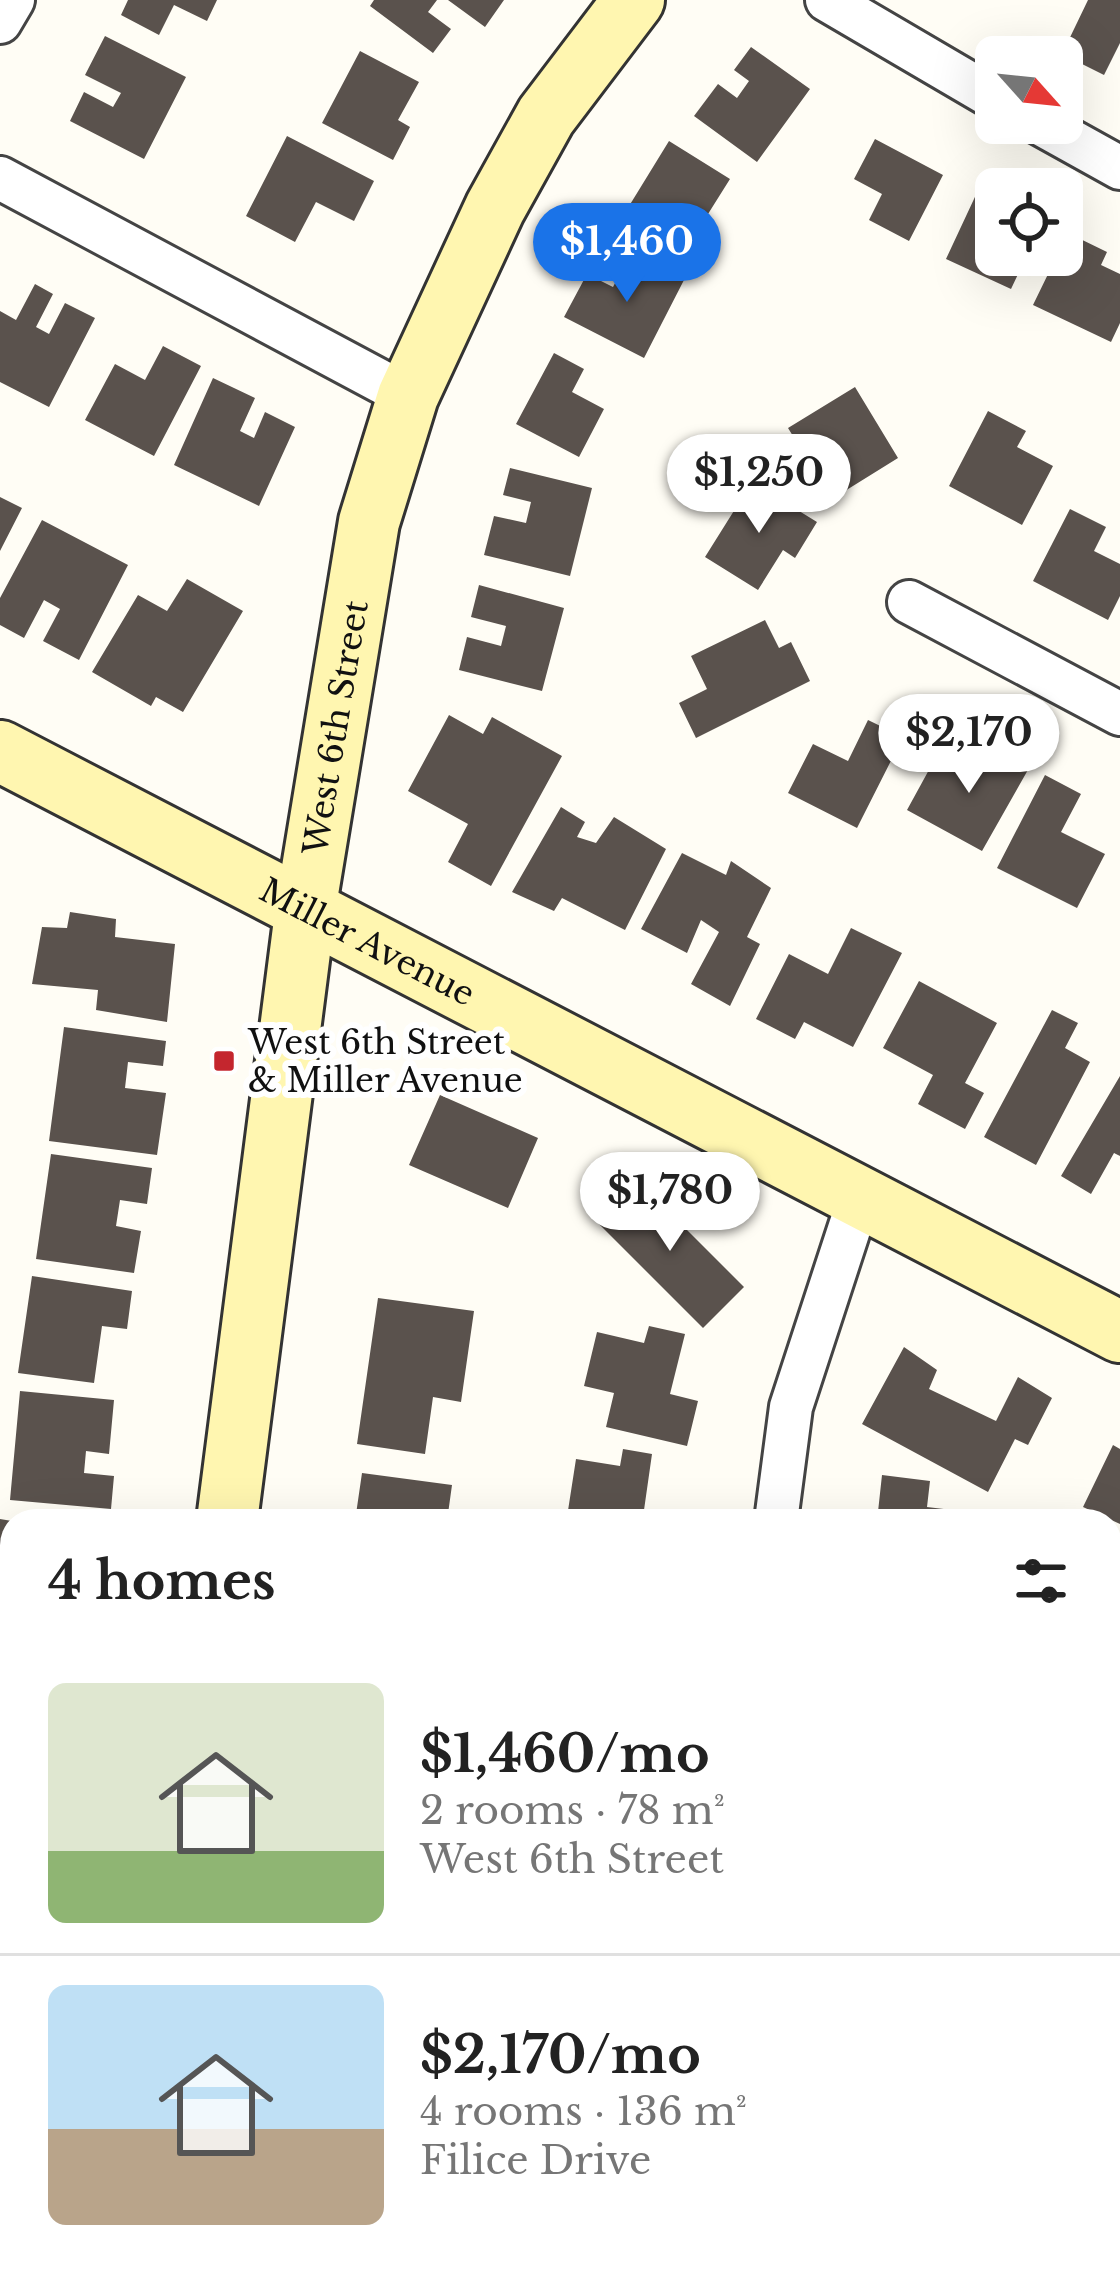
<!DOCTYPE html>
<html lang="en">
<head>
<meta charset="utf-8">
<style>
	:root { --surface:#fff; --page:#f2f2f2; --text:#222; --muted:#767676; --line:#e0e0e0; --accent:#1a73e8 }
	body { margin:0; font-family:"Libre Baskerville",serif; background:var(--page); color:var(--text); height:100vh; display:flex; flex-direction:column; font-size:45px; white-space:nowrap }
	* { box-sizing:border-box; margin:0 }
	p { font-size:39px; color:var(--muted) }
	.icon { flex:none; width:66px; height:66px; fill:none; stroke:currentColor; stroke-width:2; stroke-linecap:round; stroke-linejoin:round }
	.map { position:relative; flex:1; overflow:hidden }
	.details { position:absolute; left:0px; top:1509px; width:1122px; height:768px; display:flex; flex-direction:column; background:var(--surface); border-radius:36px 36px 0 0; box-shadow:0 12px 48px #0002 }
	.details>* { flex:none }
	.needle { width:78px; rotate:117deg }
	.tools { position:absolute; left:975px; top:36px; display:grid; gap:24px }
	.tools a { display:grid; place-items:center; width:108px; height:108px; border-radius:18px; background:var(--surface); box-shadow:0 12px 48px #0002; font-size:60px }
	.price { position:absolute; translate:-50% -102px; padding:0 27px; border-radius:42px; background:#fff; color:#222; font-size:39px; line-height:78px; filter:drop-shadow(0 3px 6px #0008) }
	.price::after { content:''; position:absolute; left:50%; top:72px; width:36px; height:27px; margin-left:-18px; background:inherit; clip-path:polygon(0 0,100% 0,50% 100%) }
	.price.on { background:var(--accent); color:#fff }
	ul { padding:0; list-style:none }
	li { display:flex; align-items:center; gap:36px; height:300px; padding:0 48px }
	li+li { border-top:3px solid var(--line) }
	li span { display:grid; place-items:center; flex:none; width:336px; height:240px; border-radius:18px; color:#555 }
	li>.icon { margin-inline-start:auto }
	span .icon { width:144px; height:144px; fill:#fffc; stroke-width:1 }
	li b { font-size:51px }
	h2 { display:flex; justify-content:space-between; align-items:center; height:144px; padding:0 48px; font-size:51px }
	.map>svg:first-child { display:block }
	.building { fill:#5a524d }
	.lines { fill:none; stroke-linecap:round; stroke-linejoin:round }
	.street-casing { stroke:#444; stroke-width:48 }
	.secondary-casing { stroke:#333; stroke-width:66 }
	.street { stroke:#fff; stroke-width:42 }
	.secondary { stroke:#fff6b0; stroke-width:60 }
	.poi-dot { fill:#c4262e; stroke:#fff; stroke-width:4.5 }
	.labels { text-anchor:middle; stroke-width:12; stroke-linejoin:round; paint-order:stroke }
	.street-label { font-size:33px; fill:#111; stroke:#fff }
	.poi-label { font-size:33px; fill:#111; stroke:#fff; text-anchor:start }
</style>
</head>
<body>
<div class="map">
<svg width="1120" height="2277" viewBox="0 0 1120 2277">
	<rect width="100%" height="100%" fill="#fffdf5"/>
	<path class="building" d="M128,0H217L207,21L174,5L159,35L121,15Z
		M374,0H437L428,12L451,29L433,53L370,6Z
		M448,0H504L485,27Z
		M1088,0H1120V43L1104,75L1062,54Z
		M105,36L186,77L144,159L70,121L84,92L113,107L121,93L85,75Z
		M751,47L810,89L757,162L694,116L718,84L737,98L749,81L734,70Z
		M360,51L419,82L398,120L410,127L393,160L322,123Z
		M287,136L374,181L354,221L316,202L295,242L246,216Z
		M875,139L943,175L909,241L869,220L882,194L854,179Z
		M669,141L730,179L686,249L626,211Z
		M981,184L996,192V255H1027L1011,289L946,259Z
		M1068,233L1107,252L1101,265L1120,274V323L1111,342L1033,305Z
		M631,252L684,280L644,358L564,317L587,274L613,287Z
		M35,284L53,294L36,327L49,334L65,303L95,318L49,407L0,382V311L16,320Z
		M163,346L201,366L154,456L85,420L115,364L145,380Z
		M554,353L584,369L572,392L604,409L579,457L516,424Z
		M213,378L255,398L240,431L254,438L265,412L295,427L259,506L174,465Z
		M855,387L898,458L832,499L788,428Z
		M988,411L1026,431L1017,447L1053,466L1022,525L949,486Z
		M510,468L592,488L570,576L484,555L494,516L526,523L531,502L503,495Z
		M752,482L817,522L795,558L783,550L758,590L705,557Z
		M0,497L22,508L0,551Z
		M1070,509L1106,527L1094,551L1120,564V596L1108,620L1033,581Z
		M42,520L128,565L79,660L43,641L60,609L44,600L24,638L0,625V598Z
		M187,579L243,611L183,712L156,697L151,706L92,672L138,595L167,611Z
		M479,585L564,608L542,691L459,670L467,637L501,646L506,626L471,617Z
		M765,620L779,648L791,642L810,681L696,738L679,703L707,689L691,656Z
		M449,715L483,734L492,717L562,756L491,886L448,862L468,824L408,791Z
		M868,720L903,737L857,828L788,793L813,744L848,761Z
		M985,744L1029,768L982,851L907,810L936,757L968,775Z
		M1045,775L1081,794L1061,832L1105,854L1077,908L997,868Z
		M561,807L585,822L577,837L596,843L614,817L666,849L625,930L562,898L554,911L512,892Z
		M682,853L726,875L731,861L771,888L747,937L760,944L730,1006L691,984L719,932L701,920L687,953L641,929Z
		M70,912L116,919L115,937L175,944L167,1022L96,1010L98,990L32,984L42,927L67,928Z
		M851,928L902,953L853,1047L804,1022L795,1039L756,1019L789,954L828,974Z
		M919,981L997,1023L965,1083L984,1093L965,1129L918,1104L933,1075L883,1048Z
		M1052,1010L1078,1023L1065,1048L1090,1062L1036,1165L984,1137Z
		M64,1027L166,1041L163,1066L128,1062L125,1088L166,1093L157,1155L49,1141Z
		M1120,1076V1156L1114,1153L1091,1194L1061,1176Z
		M440,1095L538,1138L508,1208L409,1165Z
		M51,1154L152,1168L147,1204L120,1200L116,1226L141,1231L134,1273L36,1259Z
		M638,1181L744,1287L703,1328L597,1222Z
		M32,1276L132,1291L127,1329L102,1326L94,1383L18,1373Z
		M378,1298L474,1311L461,1402L433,1397L425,1454L357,1444Z
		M649,1326L685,1334L670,1394L698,1401L687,1446L606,1427L614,1393L584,1386L597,1332L644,1343Z
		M904,1347L937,1370L929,1389L996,1421L1018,1377L1052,1398L1028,1445L1015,1439L988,1492L862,1424Z
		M20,1391L114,1400L109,1454L86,1451L84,1473L114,1476L111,1509L10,1500Z
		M1113,1445L1120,1449V1524L1083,1507Z
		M623,1449L652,1454L644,1510L682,1516L681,1521L567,1517L576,1459L620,1466Z
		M362,1473L452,1485L447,1521H355Z
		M882,1475L930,1481L927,1507L977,1513L976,1521H877Z
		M0,1519L12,1521V1568L0,1566Z
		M1110,1610L1120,1612V1707L1110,1706Z
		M0,1645L12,1646V1748L0,1746Z
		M1110,1728L1120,1730V1845L1110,1844Z
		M0,1763L12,1765V1878L0,1876Z
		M1110,1860L1120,1861V1891L1110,1890Z
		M0,1892L12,1894V1990L0,1989Z
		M1110,1923L1120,1925V1978L1110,1976Z
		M1110,1999L1120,2001L1114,2054H1120V2104L1110,2103Z
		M0,2012L12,2013L7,2065H12V2115L0,2114Z
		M0,2129L12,2131V2238L0,2236Z
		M1110,2180L1120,2182V2234L1110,2232Z
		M255,2265H338L337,2277H254Z
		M509,2265H593L591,2277Z
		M807,2265H887L885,2277L807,2270Z
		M1013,2265H1078L1077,2277H1012Z"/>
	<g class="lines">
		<g class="street-casing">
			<path id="street" d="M827,0L996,99
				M0,22L13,0
				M1039,123L1120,168
				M0,178L408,396
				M909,602L1120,714
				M776,1521L791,1407L859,1199
				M676,2277L678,2265"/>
		</g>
		<g class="secondary-casing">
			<g id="secondary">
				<path id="s1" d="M0,751L1120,1332"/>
				<path id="s2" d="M227,1521L306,905L369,522L408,396L495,208L546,116L634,0"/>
				<path d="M130,2277L131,2265"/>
			</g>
		</g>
		<use href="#street" class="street"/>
		<use href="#secondary" class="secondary"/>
	</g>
	<rect class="poi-dot" x="212" y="1049" width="24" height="24" rx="6"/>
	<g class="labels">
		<g class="street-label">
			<text dy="12" stroke="none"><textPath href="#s2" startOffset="801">West 6th Street</textPath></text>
			<text dy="12" stroke="none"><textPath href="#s1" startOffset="414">Miller Avenue</textPath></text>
		</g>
		<g class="poi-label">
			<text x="248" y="1054">West 6th Street<tspan x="248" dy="38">&amp; Miller Avenue</tspan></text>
		</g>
	</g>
</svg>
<div class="tools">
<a><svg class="needle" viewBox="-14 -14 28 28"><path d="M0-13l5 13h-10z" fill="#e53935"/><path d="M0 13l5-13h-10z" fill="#767676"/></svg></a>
<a><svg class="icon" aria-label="locate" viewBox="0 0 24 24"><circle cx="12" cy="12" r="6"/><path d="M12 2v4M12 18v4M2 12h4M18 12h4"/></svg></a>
</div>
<b class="price on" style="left:627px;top:305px">$1,460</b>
<b class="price" style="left:759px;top:536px">$1,250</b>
<b class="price" style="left:969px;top:796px">$2,170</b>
<b class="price" style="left:670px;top:1254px">$1,780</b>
<section class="details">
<h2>4 homes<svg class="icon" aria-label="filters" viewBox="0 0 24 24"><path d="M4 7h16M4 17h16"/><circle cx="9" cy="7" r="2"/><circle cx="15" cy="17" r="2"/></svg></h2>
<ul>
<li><span style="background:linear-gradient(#dfe7d0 70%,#8fb573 0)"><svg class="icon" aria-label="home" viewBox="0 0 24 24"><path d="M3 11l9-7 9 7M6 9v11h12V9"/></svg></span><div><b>$1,460/mo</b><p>2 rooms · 78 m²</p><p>West 6th Street</p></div></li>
<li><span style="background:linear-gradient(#bfe0f5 60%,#b9a48a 0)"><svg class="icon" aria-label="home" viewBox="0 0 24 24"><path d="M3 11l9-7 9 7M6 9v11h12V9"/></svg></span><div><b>$2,170/mo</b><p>4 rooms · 136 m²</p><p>Filice Drive</p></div></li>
</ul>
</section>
</div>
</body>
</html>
